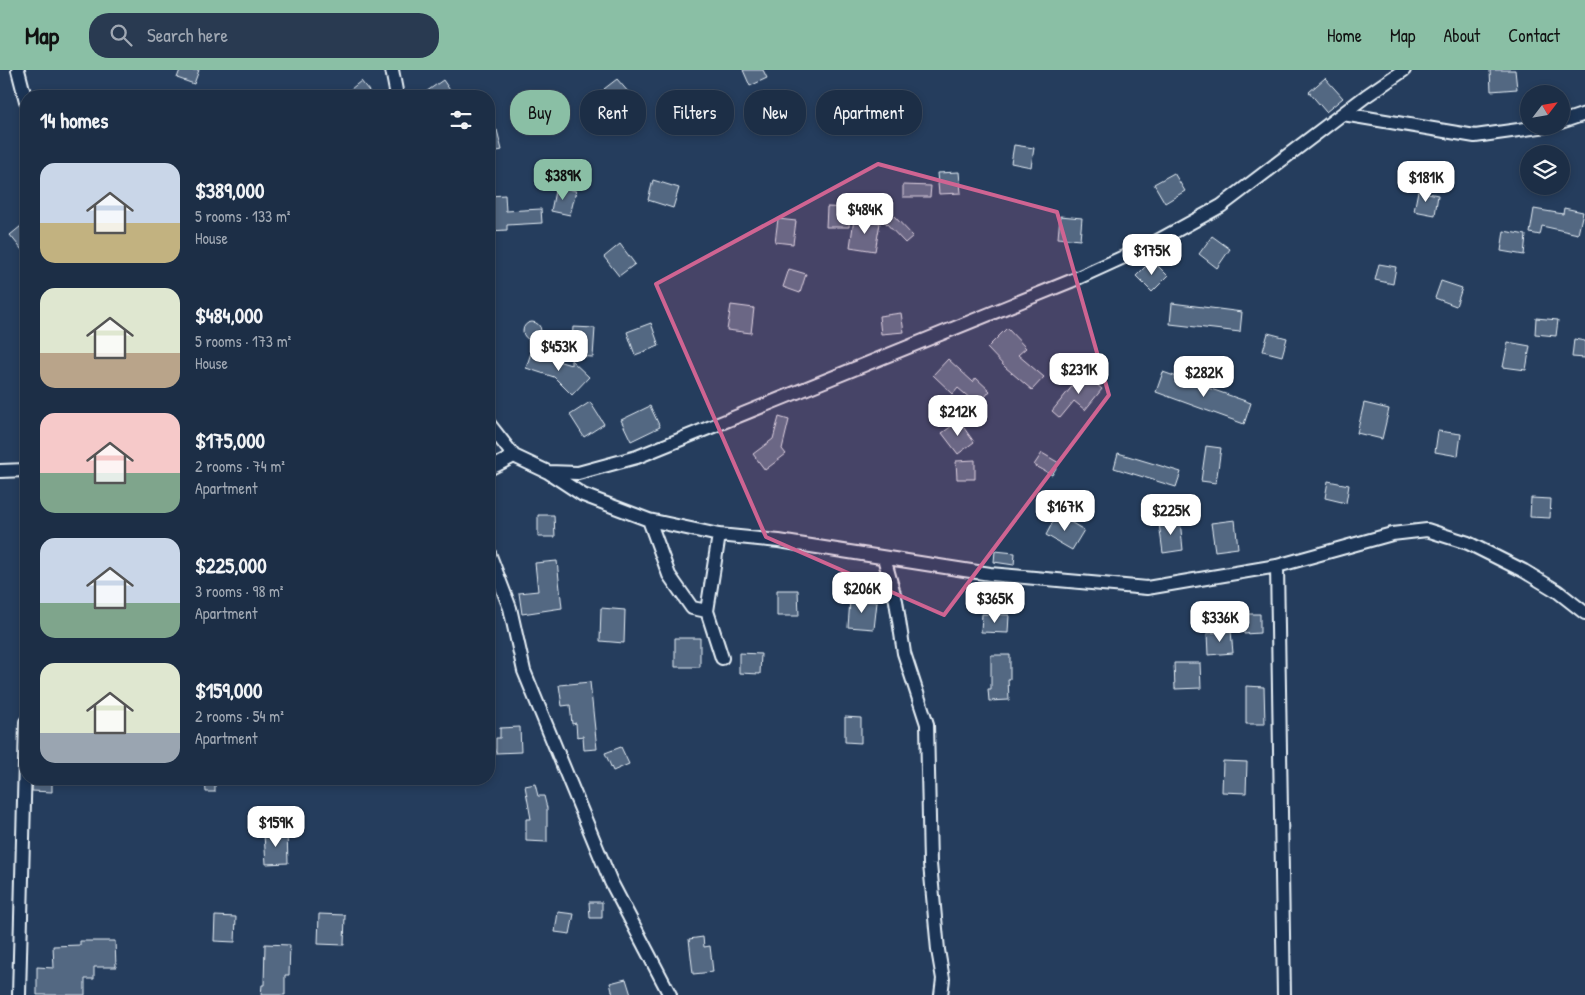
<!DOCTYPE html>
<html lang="en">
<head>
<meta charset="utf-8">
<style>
	:root { --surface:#1c2e46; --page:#293a51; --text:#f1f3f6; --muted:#a0a8b3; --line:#3a4a5f; --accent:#8abfa5 }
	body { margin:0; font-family:"Patrick Hand",sans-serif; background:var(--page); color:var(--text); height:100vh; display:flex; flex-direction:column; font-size:19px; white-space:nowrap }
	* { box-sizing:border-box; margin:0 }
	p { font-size:16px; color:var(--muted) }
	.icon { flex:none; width:28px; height:28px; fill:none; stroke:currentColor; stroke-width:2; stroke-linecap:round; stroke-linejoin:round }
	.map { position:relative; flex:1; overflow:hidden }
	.details { position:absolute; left:20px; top:20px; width:475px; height:695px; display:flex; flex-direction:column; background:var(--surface); border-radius:20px; box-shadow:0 2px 8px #0003,0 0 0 1px var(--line) }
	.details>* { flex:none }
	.top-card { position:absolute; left:510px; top:20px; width:475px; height:45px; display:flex; gap:10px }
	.needle { width:32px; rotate:59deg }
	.controls { position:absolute; left:1520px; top:15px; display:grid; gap:10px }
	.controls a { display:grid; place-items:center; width:50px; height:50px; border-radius:50%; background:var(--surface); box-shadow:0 2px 8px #0003,0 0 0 1px var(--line); font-size:25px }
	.price { position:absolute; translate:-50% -42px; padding:0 11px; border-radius:10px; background:#fff; color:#222; font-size:16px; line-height:32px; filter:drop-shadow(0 1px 2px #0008) }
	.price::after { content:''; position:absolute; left:50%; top:30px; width:15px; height:11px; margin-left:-8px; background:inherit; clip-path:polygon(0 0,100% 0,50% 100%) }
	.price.selected { background:var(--accent); color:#111 }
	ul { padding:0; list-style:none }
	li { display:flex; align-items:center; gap:15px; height:125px; padding:0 20px }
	li span { display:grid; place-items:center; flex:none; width:140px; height:100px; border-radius:15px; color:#555 }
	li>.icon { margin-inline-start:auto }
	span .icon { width:60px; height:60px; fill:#fffc; stroke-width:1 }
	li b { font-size:21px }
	h2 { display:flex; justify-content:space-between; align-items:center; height:60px; padding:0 20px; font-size:21px }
	.chip { padding:0 18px; border-radius:20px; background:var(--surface); box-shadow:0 2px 8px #0003,0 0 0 1px var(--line); font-size:18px; line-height:45px }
	.chip.selected { background:var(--accent); color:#111 }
	header { display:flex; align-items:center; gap:30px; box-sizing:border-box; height:70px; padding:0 25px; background:var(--accent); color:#111 }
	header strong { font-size:24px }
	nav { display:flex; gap:28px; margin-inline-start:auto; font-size:18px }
	.search { width:350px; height:45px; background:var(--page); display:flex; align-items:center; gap:12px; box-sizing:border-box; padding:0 18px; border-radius:20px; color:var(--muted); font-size:19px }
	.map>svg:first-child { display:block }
	.building { fill:#536782; stroke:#e8f1f8 }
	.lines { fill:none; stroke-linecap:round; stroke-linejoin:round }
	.minor-casing { stroke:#e8f1f8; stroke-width:16 }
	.minor { stroke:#1d3557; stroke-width:12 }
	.marked { fill:#cf6492; fill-opacity:0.2; stroke:#cf6492; stroke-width:4; stroke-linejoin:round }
</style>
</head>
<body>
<header>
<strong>Map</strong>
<div class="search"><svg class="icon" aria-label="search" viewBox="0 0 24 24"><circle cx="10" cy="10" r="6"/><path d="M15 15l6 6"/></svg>Search here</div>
<nav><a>Home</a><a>Map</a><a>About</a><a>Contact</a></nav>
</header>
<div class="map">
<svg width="1585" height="925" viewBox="0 0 1585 925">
	<rect width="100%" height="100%" fill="#253d5d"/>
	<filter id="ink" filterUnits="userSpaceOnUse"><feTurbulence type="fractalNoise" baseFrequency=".02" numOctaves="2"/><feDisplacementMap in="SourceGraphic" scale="10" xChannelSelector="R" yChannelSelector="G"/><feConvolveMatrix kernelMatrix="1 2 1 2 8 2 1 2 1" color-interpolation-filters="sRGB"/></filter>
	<g filter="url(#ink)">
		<path class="building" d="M180,0H199L194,14L177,8Z
			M743,0H763L767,8L750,16Z
			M1490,0H1515L1517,19L1491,21Z
			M1325,8L1343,28L1326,42L1309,22Z
			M617,9L630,24L617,34L604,19Z
			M443,10L454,26H420Z
			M361,11L373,26H353L351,23V19Z
			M497,60L502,80L489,83V63Z
			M1014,75L1034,78L1031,97L1011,93Z
			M959,102L961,123L939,124L937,103Z
			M1174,103L1185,121L1165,133L1154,114Z
			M653,110L679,118L673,138L648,130Z
			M903,115L931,116L930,127H903Z
			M556,116L576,121L570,145L551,141Z
			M1418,121L1438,125L1435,145L1414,141Z
			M505,125L506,141L541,139L542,153L507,155V160L489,161V126Z
			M827,137L850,138L849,157H826Z
			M1564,138L1583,142L1578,164L1542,156L1540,165L1530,163L1534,139L1563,144Z
			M892,144L913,166L905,173L884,151Z
			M1060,146L1082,148L1080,170L1058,168Z
			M778,149L796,151L793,174L775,172Z
			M854,149L880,153L875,181L850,177Z
			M26,152V185L10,165Z
			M1504,161L1526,165L1524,185L1501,181Z
			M1212,166L1230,179L1217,198L1199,184Z
			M620,174L635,194L619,206L604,187Z
			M1152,190L1168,206L1152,222L1136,206Z
			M1379,194L1396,197L1393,214L1375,210Z
			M789,199L806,204L800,223L783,217Z
			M1441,211L1462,218L1456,236L1435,228Z
			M1172,233L1242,242L1240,262L1170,254Z
			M731,235L754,238L751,263L727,260Z
			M901,243L904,262L881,264L879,246Z
			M1536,248L1558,250L1556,266L1535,264Z
			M523 261a9 9 0 1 1 18 0a9 9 0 1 1-18 0Z
			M651,253L659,276L635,285L627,262Z
			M573,257L595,258L593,287L571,286Z
			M1007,258L1026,278L1018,285L1044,307L1032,320L1005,297L987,278Z
			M1268,263L1287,268L1282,286L1263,281Z
			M1574,269L1585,271V288L1572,287Z
			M1508,272L1530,276L1526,300L1503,297Z
			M531,283L571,295V290L589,307L572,325L554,307L526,298Z
			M948,289L973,312L976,308L990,321L978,335L958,318L953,324L933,305Z
			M1163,302L1251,333L1244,354L1156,322Z
			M1083,303L1102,319L1085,340L1074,331L1060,348L1052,341Z
			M590,332L604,354L584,367L570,345Z
			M1364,333L1389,339L1382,369L1357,363Z
			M650,336L660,357L631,371L621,350Z
			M779,347L789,350L782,379L786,384L765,400L753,384L773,369Z
			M959,351L974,372L958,384L942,363Z
			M1438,361L1461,364L1458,386L1435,382Z
			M1206,376L1221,378L1216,413L1201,411Z
			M1042,383L1059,393L1052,405L1034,395Z
			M1118,383L1181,402L1176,417L1114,398Z
			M975,390V409H957L956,391Z
			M1328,411L1349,415L1346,433L1325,428Z
			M1531,428L1551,429L1550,448L1530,447Z
			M1057,444L1084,460L1072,480L1046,465Z
			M538,445H554L555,467H538Z
			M1180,450L1183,480L1163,483L1159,453Z
			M1235,450L1238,478L1215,481L1211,453Z
			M995,481L1015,483L1014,495L994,492Z
			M557,491L562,538L522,544L519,523L538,521L535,493Z
			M777,520H798L799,546H777Z
			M850,530L877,532L874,559L848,557Z
			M601,538L625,540L624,573L600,571Z
			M982,544L1009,545L1008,563L981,562Z
			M1244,544H1260V563L1244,564Z
			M1231,561L1233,583L1208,585L1207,563Z
			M675,568H700V597H675Z
			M739,583L761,584L760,604L739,603Z
			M991,585H1010V609H1008L1009,630L989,631L988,619H991Z
			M1174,593H1200L1201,618L1175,619Z
			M590,612L597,679L584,680L583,666L577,667L576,653L572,654L570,635L562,636L559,615Z
			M1246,616L1264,617L1265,654H1246Z
			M845,647L861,648V673L845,672Z
			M520,657L521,682L496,683V668H500V658Z
			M621,677L629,694L613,701L605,683Z
			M1223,691L1247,692L1246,723L1222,722Z
			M205,709H215V722H206Z
			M33,710L52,711V722L32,721Z
			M535,714L538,726H544L547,738V772L526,771V749H531L525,716Z
			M287,762L288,793L266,794L264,764Z
			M589,832H602V848H590Z
			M558,842L574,844L570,864L555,862Z
			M319,844L345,845L344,875L318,874Z
			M215,846L236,847L235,872L214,871Z
			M703,867L704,877L710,876L713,902L693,904L689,869Z
			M80,871H115L116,897H94V909H85V925H37V897L54,898L53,876L80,875Z
			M265,874L290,875L289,905H285V925H261L262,915H264Z
			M626,909L631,925H613L610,913Z"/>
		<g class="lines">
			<g class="minor-casing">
				<path id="minor" d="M18,0L26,31
					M392,0L397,26
					M1343,44L1475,66L1547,56
					M1561,52L1585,44
					M489,354L514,386L548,402L578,403L637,387L1071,211L1150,175L1221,136L1366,26L1404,0
					M489,399L514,386
					M0,401L26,400
					M548,402L583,425L649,450L719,465L779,471L990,504L1147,518L1277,496L1392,464L1427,460L1468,473L1524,501L1557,521L1585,543
					M649,450L669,505L692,538L707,541L719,465
					M489,483L510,538L524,601L611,812L670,925
					M884,488L896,531L904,583L927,654L930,794L938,880L943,909L941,925
					M1277,496L1284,925
					M707,541L722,588
					M19,925L26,652"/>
			</g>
			<use href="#minor" class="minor"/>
		</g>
	</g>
	<path class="marked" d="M878,94L1057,142L1109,325L944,545L766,467L656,214Z"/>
</svg>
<div class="controls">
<a><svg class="needle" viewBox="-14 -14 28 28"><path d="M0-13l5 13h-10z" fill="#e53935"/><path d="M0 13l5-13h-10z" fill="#a0a8b3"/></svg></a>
<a><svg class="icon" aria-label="layers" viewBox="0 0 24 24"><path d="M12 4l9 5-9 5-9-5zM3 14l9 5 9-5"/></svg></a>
</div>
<b class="price selected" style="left:563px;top:131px">$389K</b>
<b class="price" style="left:1426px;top:133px">$181K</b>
<b class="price" style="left:865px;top:165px">$484K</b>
<b class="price" style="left:1152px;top:206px">$175K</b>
<b class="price" style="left:559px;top:302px">$453K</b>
<b class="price" style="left:1079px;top:325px">$231K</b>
<b class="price" style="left:1204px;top:328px">$282K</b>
<b class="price" style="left:958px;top:367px">$212K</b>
<b class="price" style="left:1065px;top:462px">$167K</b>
<b class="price" style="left:1171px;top:466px">$225K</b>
<b class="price" style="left:862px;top:544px">$206K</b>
<b class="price" style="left:995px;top:554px">$365K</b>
<b class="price" style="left:1220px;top:573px">$336K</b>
<b class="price" style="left:276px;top:778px">$159K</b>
<div class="top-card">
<a class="chip selected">Buy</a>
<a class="chip">Rent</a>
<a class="chip">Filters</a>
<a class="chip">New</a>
<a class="chip">Apartment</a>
</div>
<section class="details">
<h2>14 homes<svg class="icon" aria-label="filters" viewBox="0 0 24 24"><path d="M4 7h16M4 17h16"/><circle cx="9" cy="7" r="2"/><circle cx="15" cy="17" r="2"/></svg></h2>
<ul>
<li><span style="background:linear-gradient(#c9d6e8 60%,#c2b280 0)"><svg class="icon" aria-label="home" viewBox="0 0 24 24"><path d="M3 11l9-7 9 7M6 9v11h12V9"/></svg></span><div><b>$389,000</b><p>5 rooms · 133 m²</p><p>House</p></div></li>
<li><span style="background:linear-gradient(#dfe7d0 65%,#b9a48a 0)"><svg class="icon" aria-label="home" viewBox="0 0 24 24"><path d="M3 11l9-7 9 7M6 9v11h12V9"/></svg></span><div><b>$484,000</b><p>5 rooms · 173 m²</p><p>House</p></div></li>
<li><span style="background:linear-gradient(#f6c9c9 60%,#7fa58c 0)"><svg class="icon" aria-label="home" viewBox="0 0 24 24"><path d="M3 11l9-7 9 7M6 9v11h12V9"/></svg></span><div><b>$175,000</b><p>2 rooms · 74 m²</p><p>Apartment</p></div></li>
<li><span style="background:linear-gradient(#c9d6e8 65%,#7fa58c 0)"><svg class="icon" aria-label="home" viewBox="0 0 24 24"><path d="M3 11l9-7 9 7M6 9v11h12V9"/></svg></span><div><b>$225,000</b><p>3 rooms · 98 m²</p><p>Apartment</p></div></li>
<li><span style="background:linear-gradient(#dfe7d0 70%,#9aa5b1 0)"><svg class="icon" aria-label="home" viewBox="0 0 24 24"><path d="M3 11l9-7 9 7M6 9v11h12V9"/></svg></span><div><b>$159,000</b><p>2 rooms · 54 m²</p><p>Apartment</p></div></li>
</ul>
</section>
</div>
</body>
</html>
